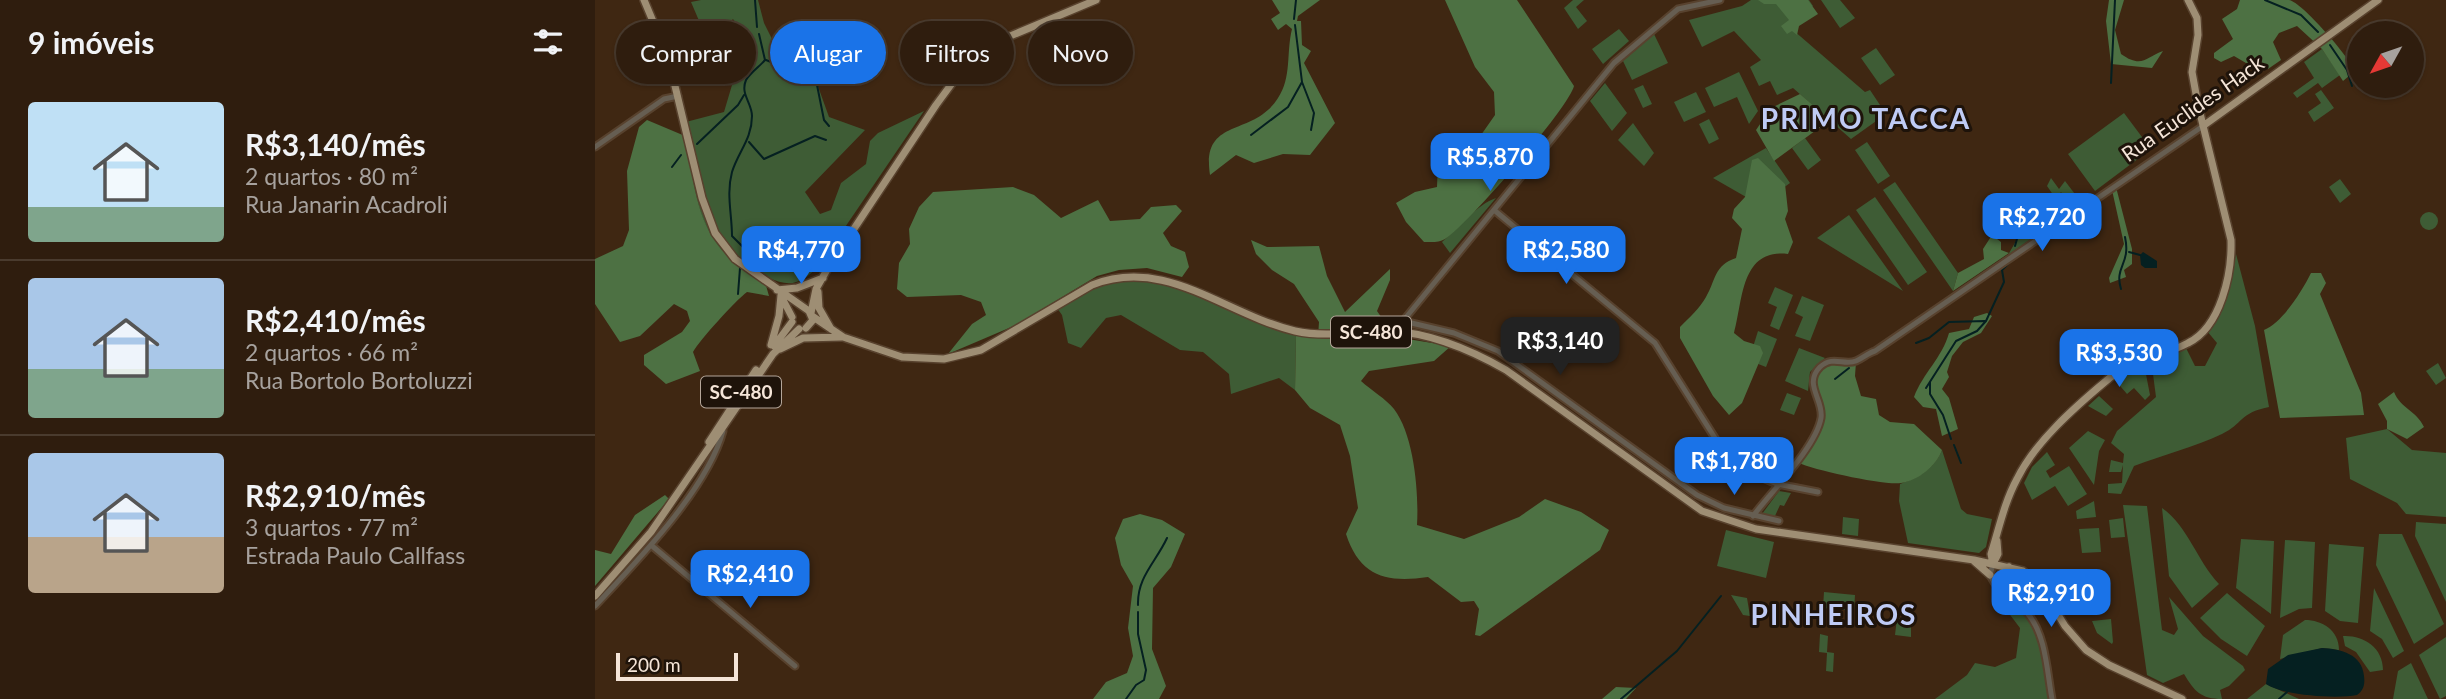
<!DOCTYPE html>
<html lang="pt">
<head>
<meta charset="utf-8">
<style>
	:root { --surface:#2f1d0e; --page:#3b2a1c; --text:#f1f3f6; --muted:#a7a29e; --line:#4a3b2e; --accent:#1a73e8 }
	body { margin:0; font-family:Lato,sans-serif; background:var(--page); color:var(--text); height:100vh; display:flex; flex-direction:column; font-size:26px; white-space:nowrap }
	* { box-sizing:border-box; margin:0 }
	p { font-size:23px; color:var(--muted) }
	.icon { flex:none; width:38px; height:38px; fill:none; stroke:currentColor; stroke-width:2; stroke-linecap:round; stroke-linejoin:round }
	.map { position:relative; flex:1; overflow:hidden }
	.side { display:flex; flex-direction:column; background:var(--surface); width:595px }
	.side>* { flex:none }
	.top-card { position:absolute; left:21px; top:21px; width:665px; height:63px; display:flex; gap:14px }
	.needle { width:46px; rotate:230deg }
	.buttons { position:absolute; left:1752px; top:21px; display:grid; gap:14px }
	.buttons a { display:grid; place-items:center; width:77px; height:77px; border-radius:50%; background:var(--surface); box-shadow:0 2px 5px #0004,0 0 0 2px var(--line); font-size:35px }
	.scale { position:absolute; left:21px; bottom:18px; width:122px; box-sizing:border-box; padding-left:7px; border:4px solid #f5e5d8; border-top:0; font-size:19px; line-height:24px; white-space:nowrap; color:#f5e5d8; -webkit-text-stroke:5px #1e130a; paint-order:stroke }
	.price { position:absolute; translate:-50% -60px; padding:0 16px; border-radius:14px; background:var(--accent); color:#fff; font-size:23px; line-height:46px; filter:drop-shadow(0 2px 4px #0008) }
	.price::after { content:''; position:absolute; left:50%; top:42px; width:21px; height:16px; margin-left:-10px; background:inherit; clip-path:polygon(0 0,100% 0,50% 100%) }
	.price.current { background:#222; color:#fff }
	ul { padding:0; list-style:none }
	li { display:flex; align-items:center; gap:21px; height:175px; padding:0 28px }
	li+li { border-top:2px solid var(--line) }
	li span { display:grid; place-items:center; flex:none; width:196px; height:140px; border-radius:7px; color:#555 }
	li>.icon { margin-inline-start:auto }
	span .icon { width:84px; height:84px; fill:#fffc; stroke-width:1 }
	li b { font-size:30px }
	h2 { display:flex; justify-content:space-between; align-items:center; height:84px; padding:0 28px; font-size:30px }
	.pill { padding:0 24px; border-radius:32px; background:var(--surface); box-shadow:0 2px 5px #0004,0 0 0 2px var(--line); font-size:24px; line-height:63px }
	.pill.current { background:var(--accent); color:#fff }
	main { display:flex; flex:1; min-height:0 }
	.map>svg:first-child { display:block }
	.green { fill:#3e5c35 }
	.forest { fill:#4d7143 }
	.water { fill:#052021 }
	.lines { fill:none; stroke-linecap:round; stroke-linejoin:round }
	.stream { stroke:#052021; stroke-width:2 }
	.minor-casing { stroke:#58422e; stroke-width:9 }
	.major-casing { stroke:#58422e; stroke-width:10 }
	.minor { stroke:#665e52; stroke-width:5 }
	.major { stroke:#9e8e74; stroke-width:7 }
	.labels { text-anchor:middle; stroke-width:6; stroke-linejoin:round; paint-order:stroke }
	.shield { fill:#1e130a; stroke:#b4a69a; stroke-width:2 }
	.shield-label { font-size:19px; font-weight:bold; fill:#f5e5d8 }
	.street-label { font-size:21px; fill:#f5e5d8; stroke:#1e130a }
	.district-label { font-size:28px; font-weight:bold; letter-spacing:2px; fill:#bfcbf5; stroke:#1e130a }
</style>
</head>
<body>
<main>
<section class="side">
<h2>9 imóveis<svg class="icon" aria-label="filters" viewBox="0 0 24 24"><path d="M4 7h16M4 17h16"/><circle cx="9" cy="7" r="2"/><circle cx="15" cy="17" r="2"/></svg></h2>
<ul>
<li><span style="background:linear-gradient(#bfe0f5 75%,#7fa58c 0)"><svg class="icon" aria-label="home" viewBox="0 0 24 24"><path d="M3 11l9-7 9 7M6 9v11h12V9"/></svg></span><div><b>R$3,140/mês</b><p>2 quartos · 80 m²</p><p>Rua Janarin Acadroli</p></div></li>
<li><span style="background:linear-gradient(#a9c7e8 65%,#7fa58c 0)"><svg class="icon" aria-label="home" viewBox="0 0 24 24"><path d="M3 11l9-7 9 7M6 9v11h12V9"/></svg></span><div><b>R$2,410/mês</b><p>2 quartos · 66 m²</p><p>Rua Bortolo Bortoluzzi</p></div></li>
<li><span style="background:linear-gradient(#a9c7e8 60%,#b9a48a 0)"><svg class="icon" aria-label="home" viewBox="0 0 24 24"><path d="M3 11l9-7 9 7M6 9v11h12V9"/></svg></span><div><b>R$2,910/mês</b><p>3 quartos · 77 m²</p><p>Estrada Paulo Callfass</p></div></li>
</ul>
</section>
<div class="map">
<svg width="1851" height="699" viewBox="0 0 1851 699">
	<rect width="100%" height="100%" fill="#3f2712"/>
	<path class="green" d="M106,0H163L169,23L180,45L196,63L220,78L234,117L270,130L210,192L225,214L236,210L246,183L271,164L275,141L283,133L329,111L223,267C205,284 196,288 172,277C162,273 150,273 141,267C102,241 95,165 87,123L129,112L137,85L129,65L153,40L138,19L124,33H112L108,48L111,71L85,86L68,38L105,23L96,2Z
		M978,0H989L981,7L992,21L983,29L969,8Z
		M1156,0H1214L1218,6L1191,24L1270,92L1275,90L1291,114L1256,139L1198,88L1182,95L1175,81L1164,86L1155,67L1166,60L1139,31L1107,47L1094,20L1147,6Z
		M1226,0H1245L1260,18L1245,28Z
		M1024,29L1034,41L1008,64L997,49Z
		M1059,34L1073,63L1037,80L1028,61Z
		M1281,48L1300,75L1285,85L1266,58Z
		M1727,49L1745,75L1727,88L1723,83L1702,98L1698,93L1719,78L1709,62Z
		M1144,72L1163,111L1154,124L1142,97L1119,107L1110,88Z
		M1010,83L1032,113L1017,131L995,101Z
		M1048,85L1057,104L1048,108L1039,89Z
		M1726,90L1739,108L1719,122L1713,112L1726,103L1720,94Z
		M1101,92L1111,112L1089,122L1079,102Z
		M1529,113L1556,149L1500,191L1473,154Z
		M1114,119L1124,139L1114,144L1104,124Z
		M1038,123L1059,153L1049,166L1023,140Z
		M1210,138L1226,160L1213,170L1197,148Z
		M1272,142L1295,176L1283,184L1260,150Z
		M1171,148L1195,183L1165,205L1118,178Z
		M1456,178L1464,189L1470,181L1486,202L1478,208L1466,192L1461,199L1452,186Z
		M1745,179L1756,194L1745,203L1734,187Z
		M1300,182L1363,273L1358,291L1288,190Z
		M1280,197L1332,272L1313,285L1261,210Z
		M901,198L855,253L847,242C865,227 881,205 901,198Z
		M1442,204L1456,225L1413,255Z
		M1825 221a9 9 0 1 1 18 0a9 9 0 1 1-18 0Z
		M1254,215L1308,291L1222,238Z
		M1641,254L1660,326L1674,407C1644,413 1648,424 1627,434C1599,447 1568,455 1539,466L1526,494L1513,493V484L1527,483L1528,465L1526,472H1514L1516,460L1528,463L1529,454L1516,443L1522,431L1561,397L1556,359L1591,348L1600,366H1610L1622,343L1612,331L1635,280Z
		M526,279L566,282L701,335L700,390L684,378L636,394L634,374L608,352L585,350L526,315L511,318L486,348L473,343L467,315L462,308L497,288Z
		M1180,287L1198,295L1184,330L1175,326L1182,307L1173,303Z
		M1207,296L1229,305L1215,341L1200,336L1208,317L1200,313Z
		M1163,331L1182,339L1171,367L1145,357L1158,347Z
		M1204,348L1230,358L1215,372L1213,391L1190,381Z
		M1843,363L1851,378L1841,385L1831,371Z
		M1549,364L1555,395L1550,400L1539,388L1532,394L1520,380Z
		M1192,393L1206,398L1199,415L1185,410Z
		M1504,396L1518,409L1511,416L1493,406Z
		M1792,429L1817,450L1851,453V517L1811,514L1802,503L1755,479L1751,438Z
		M1493,431L1510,440L1504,451L1499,485L1474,448Z
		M1183,450L1197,456L1180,478L1167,472L1174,456L1180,458Z
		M1347,450L1366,509L1372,514L1397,519L1391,547L1384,553L1313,543L1304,501L1305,484C1323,478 1340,468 1347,450Z
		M1452,452L1460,465L1451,471L1455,478L1474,466L1492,494L1473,506L1460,486L1437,500L1429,483L1437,467Z
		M1184,491L1196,493L1189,506L1185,505L1180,516L1167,514Z
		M1499,501L1501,517L1482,519L1481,511Z
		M1528,505L1552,506L1567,630L1579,635L1583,629L1574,597L1608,636L1648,666L1650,670L1634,686L1625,690L1627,699C1606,699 1599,691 1589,674L1568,683L1552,675Z
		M1567,508C1593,526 1602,561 1624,584L1597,608L1574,576Z
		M1248,517L1264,519L1263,536L1247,534Z
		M1528,518L1530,537L1516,538L1514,520Z
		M1821,522L1851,524V602L1820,536Z
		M1504,528L1506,552L1487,553L1484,529Z
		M1131,530L1179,542L1171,578L1122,566Z
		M1784,534H1807L1849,624L1819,644L1781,565Z
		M1646,539L1679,541L1676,614L1641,588Z
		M1690,540L1720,542L1717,608L1704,609L1685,618Z
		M1734,544L1769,547L1763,623L1745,621L1730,611Z
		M1779,588L1809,651L1798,658L1787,639L1775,631Z
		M1229,592L1260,595L1259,611L1228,608Z
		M1402,592C1410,601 1420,603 1428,611C1449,629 1449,673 1454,699H1340L1372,675L1380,663L1400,667L1421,658L1425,628L1403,599Z
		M1632,593L1670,626L1652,656L1626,639L1605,618Z
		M1136,595L1152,598L1155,616L1148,615Z
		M1302,618H1316V637L1300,635Z
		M1516,619L1518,642L1517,644L1502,633L1497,621Z
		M1710,620C1727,620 1744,630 1744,650L1727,648L1685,659L1688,635Z
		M1225,634L1233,636L1232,652L1239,653L1238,672L1231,671L1232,653L1224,652Z
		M1748,636C1768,635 1788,647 1788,670L1775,672L1761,652L1750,646Z
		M1851,637V696L1845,699L1824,655Z
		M1816,663L1833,699H1798L1803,671Z
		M1671,684L1704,699H1652Z"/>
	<path class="forest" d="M677,0H725L703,16L702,21H706L707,45L716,51L709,63L740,123L715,155L688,154L659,163L641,155L615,175C606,116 658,138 683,98C697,77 691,53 697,29L691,24L683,30L676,19L685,13Z
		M850,0H922L979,86C973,109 872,225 850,239C844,243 836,242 829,242L811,222L801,203L820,192L842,187L843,161L879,145L900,115L899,92L880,67Z
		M1163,0H1213L1223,14L1204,26L1202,35L1197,31L1192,34L1186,26L1194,20L1181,4H1169Z
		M1514,0H1529L1520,30L1526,54C1547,69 1551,57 1568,51L1557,68L1516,64L1511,21Z
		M1645,0C1660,0 1679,0 1694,0C1707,2 1755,58 1760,71L1748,81L1727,49L1702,26L1684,33L1678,42L1686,60L1673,69L1663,62L1651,63L1639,56L1626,62L1619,58V53L1638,39L1627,19L1642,9Z
		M1205,94L1235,120L1179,161L1161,130L1176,108Z
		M52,120L90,136C103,204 103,249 170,282L174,296L152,292C140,301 105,340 98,352L105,371L71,384L49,365V355L87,332L95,321L92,311L79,304L45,336L25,342L0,304V259L28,246L34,230L32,171L44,127Z
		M1163,158L1190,184L1193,211L1190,219L1198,242L1193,254C1145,248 1148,302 1139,333L1149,341L1165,346L1168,353L1147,403L1134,415L1118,396L1085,338V327C1094,318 1105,308 1111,297C1121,280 1119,265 1141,258L1147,229L1137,218L1139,209L1150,197L1157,160Z
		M418,187L439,195L466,218L503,200L515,221L545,219L556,207L581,205L587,211L568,233L576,246L590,252L594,267L587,277L552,268L524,270L502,276L421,325L353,354L377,324L391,315L386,302L366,295L312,297L302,289L304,263L315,244L314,229L324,207L338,192Z
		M1521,187L1537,249V264L1529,270L1531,277L1515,283L1514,278L1529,244L1517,190Z
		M1397,235L1406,242V250L1414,253L1358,291L1363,273L1389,259L1388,249Z
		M656,240L672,247L724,246L732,276L750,312L795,269V280L782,311L800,337L856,346L839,361L774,371L766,381C776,390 791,399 799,409C819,435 824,493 822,525L869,539L924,517L950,499L986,512L1014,530L1005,550L885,636L880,635L884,609L879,601L866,602L833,577C792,583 765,577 751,534L763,508L755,456L745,425L715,408L700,390L701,335L723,337L724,322L699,284L677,270L661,254Z
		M1716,273H1726L1731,283L1725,294L1766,393L1769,415L1685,418L1669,330C1688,322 1707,291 1716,273Z
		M1392,313L1397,316L1386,333L1368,342L1357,356L1352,372L1354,377L1347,389L1354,398L1363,429L1347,436L1341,409L1328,407L1319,397C1328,373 1347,358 1354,333L1374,329L1379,317Z
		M1253,362H1261L1260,376L1266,396L1281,399L1284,415L1295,422L1319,424L1347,450C1342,465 1323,481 1306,483C1291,486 1219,470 1204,463L1227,420L1229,409L1220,379L1231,365Z
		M1799,392C1806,409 1821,410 1829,427L1812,439L1792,429V421L1783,404Z
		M70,495L74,499L0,586V550L16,554L40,515Z
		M545,514L567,520L590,534L576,567L558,588L557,649L571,686L564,699H498L511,682L532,673L538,656L533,628L538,586L526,565L520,538L528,519Z
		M1021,687L1041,688L1031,699H1007Z"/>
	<path class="water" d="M1548,252L1562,261V268H1550L1546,265L1545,255Z
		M1727,648C1746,649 1767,654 1769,676C1770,684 1769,690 1762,695C1743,699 1689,696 1671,684L1673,669L1693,655Z"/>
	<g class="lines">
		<path class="stream" d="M160,0L162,27
			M1670,0L1706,15L1723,32
			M699,19L701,0
			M700,25L707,82L719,113L716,130
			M1735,45L1752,70L1757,86
			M171,60L221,80L229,120L234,126
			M1516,83L1520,0
			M656,135L693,107L707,82
			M154,142L169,159L220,136L231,140
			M102,144L143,105L149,95
			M77,167L86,155
			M1420,246L1429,214
			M149,248L137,236C137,214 131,194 137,172C143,152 157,139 157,116C157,103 145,94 151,80C155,73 165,66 170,60L164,34
			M1534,252L1545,255
			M1526,289C1519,266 1536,265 1530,237
			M143,294L145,268
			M1321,343L1334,338L1354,322L1390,321
			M1240,379L1254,368
			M1335,382V394L1348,415L1356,439
			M1331,388L1361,341L1382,331L1391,321L1409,282L1407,270L1417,260
			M1359,445L1366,463
			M543,605C542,577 561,562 572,538
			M531,699L541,685L549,680L551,670L543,634V612
			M1026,699L1082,651L1126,596
			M1684,699L1692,692"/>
		<g class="minor-casing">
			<path id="minor" d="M1125,0L1083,9L1019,63L808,321L859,333L903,351L1102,495L1129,508L1184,521
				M0,147L69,99L83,96
				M899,210L1060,343L1137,465L1182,484L1223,492
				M1158,516C1176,492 1221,447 1226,418C1229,400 1208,384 1225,367C1238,355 1249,366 1261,361C1268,358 1273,353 1280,351L1608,126
				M56,545L200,666
				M1398,564L1395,575C1405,597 1420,597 1433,614C1451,635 1452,672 1457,699
				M0,606C41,562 112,490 128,431"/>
		</g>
		<g class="major-casing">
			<path id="major" d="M49,0L73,57L107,198L120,233L140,259L214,311L218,320L211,328
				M1608,126L1783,0
				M182,290L202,288L228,278
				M223,292L224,308L236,329
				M186,296L197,317
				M216,313L221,289L233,268L341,105L372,63L401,42L501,0
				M217,316L248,337L307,357L349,359L386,350L497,285C571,256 629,314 700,331C731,338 764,331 796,331C837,333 876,350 911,370L1107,511L1161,529L1379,560L1428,571L1446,587L1470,626L1491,650L1514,665L1587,699
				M176,345L184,316L186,295
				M179,346L197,322
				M185,349L208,338L247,337
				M114,442L161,370
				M1379,561L1395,575
				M1398,564L1396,554C1404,529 1409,503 1422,479C1440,442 1480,407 1511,381C1536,359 1565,358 1593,343C1626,327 1637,273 1636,240L1603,105L1597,72L1603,35L1602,18L1593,0
				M1398,564L1403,554L1402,541
				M1404,577L1414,567
				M0,596L56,532L178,354L204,329"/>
		</g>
		<use href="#minor" class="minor"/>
		<use href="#major" class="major"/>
	</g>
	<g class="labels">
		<g class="shield">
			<rect x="736" y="316.5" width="80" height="31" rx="5"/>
			<rect x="106" y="376.5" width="80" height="31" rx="5"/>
		</g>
		<g class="shield-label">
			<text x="776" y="339">SC-480</text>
			<text x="146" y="399">SC-480</text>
		</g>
		<g class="street-label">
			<text transform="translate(1598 109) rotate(-35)" y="7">Rua Euclides Hack</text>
		</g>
		<g class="district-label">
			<text x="1271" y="129">PRIMO TACCA</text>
			<text x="1239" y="625">PINHEIROS</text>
		</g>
	</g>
</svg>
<div class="buttons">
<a><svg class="needle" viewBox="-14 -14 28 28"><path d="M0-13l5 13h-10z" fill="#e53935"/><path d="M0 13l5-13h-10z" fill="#a7a29e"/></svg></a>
</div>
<div class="scale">200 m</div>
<b class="price" style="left:895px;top:193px">R$5,870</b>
<b class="price" style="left:1447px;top:253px">R$2,720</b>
<b class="price" style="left:206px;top:286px">R$4,770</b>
<b class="price" style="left:971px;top:286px">R$2,580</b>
<b class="price current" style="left:965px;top:377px">R$3,140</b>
<b class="price" style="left:1524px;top:389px">R$3,530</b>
<b class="price" style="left:1139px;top:497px">R$1,780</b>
<b class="price" style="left:155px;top:610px">R$2,410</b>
<b class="price" style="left:1456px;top:629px">R$2,910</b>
<div class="top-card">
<a class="pill">Comprar</a>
<a class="pill current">Alugar</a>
<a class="pill">Filtros</a>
<a class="pill">Novo</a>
</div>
</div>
</main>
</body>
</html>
